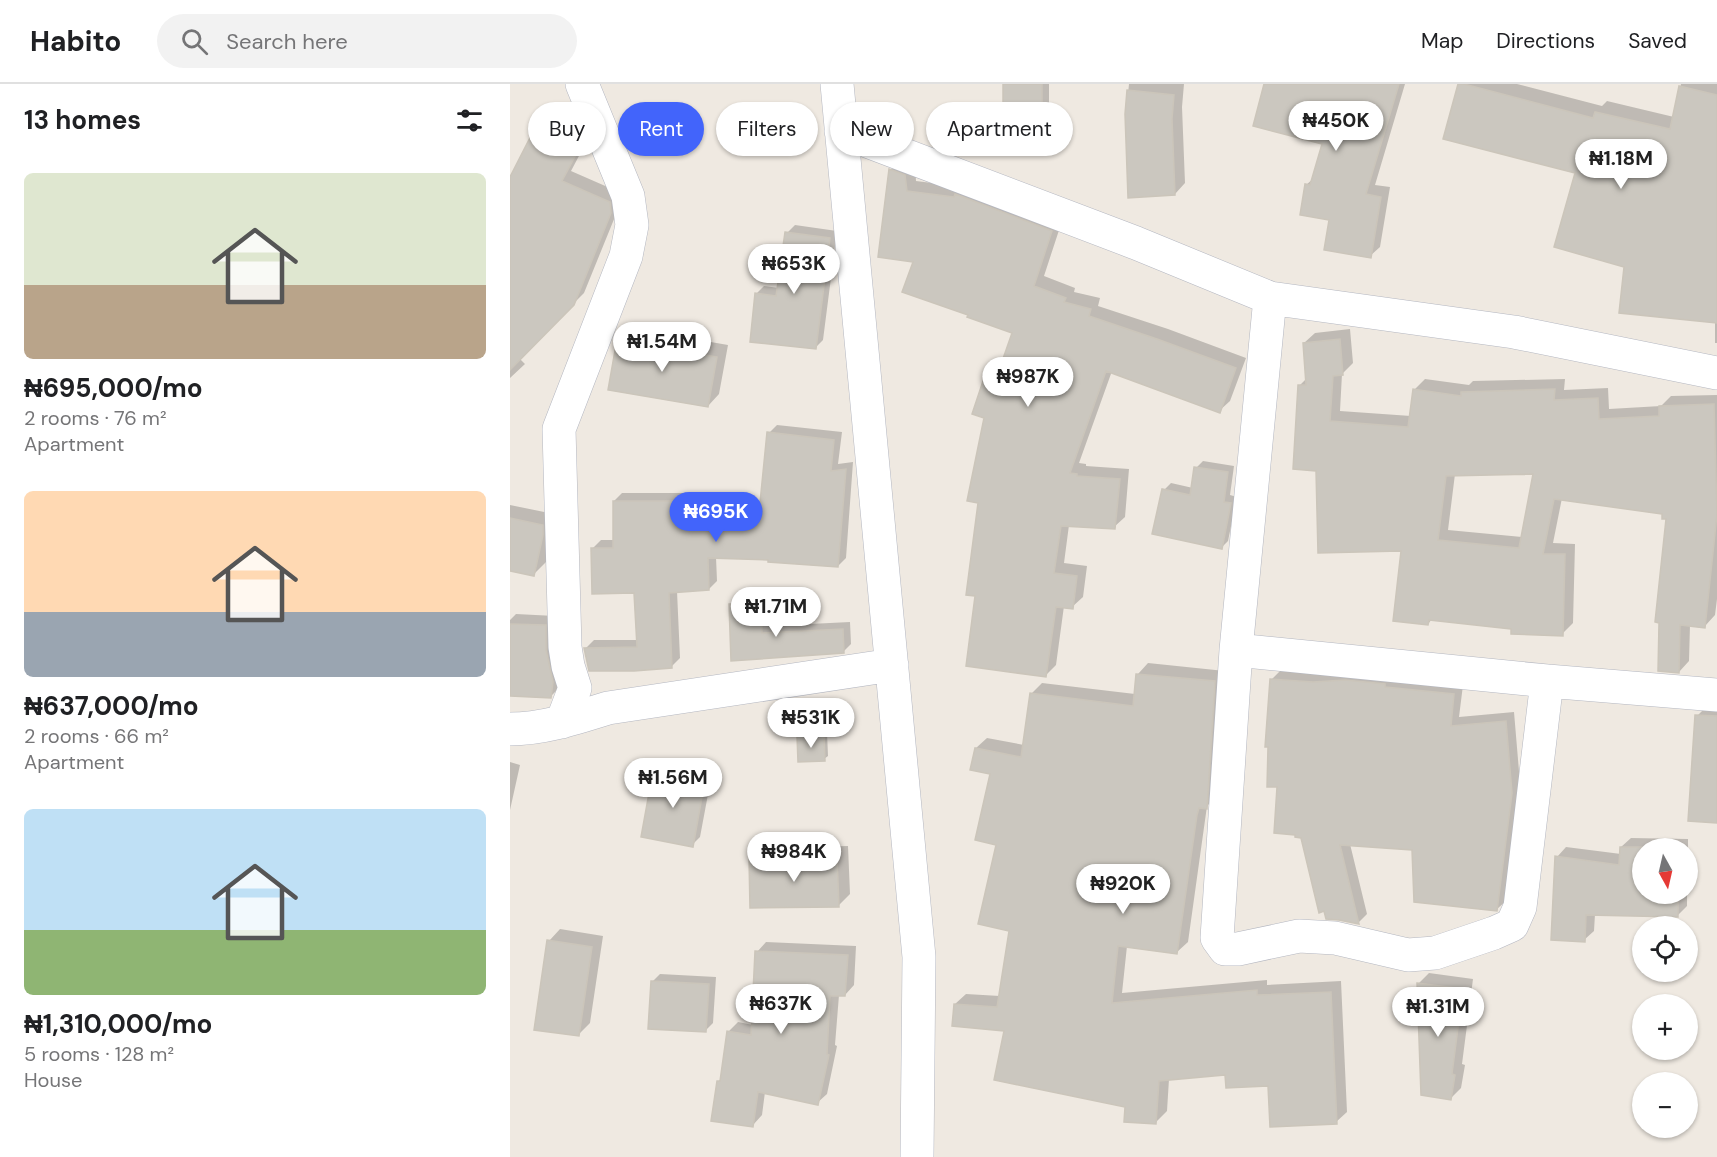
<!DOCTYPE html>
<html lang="en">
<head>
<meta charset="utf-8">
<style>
	:root { --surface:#fff; --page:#f2f2f2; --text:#202124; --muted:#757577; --line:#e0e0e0; --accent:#4264fb }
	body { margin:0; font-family:"DM Sans",sans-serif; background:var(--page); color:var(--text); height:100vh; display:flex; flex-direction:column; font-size:22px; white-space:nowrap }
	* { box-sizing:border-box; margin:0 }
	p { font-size:20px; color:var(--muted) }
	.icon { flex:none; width:33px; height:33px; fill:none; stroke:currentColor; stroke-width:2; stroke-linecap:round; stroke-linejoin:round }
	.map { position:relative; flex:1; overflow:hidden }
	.panel { display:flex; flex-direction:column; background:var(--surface); width:510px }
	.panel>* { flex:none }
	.top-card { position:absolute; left:18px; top:18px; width:570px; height:54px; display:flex; gap:12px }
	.needle { width:39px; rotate:172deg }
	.tools { position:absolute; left:1122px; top:754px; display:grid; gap:12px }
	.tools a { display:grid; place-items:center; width:66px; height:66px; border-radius:50%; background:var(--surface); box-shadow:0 2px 4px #0004; font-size:30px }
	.price { position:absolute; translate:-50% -51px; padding:0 14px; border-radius:21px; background:#fff; color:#222; font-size:20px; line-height:39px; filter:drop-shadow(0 2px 3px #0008) }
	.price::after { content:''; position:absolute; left:50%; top:36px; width:18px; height:14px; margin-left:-9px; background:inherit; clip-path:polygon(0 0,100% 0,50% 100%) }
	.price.active { background:var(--accent); color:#fff }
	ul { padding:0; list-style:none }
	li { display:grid; align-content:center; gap:12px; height:318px; padding:0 24px }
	li span { display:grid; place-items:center; height:186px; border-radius:9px; color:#555 }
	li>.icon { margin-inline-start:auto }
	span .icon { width:108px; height:108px; fill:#fffc; stroke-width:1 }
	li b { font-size:26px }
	h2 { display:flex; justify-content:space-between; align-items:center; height:72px; padding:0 24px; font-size:26px }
	.chip { padding:0 21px; border-radius:27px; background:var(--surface); box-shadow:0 2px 4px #0004; font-size:21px; line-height:54px }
	.chip.active { background:var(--accent); color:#fff }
	header { display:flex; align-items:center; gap:36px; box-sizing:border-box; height:84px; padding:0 30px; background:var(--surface); border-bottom:2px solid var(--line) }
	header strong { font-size:28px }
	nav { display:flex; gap:33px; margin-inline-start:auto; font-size:21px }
	.search { width:420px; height:54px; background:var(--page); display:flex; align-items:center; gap:15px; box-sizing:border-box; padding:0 21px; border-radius:33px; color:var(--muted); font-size:22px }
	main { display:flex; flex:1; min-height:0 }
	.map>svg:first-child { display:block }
	.shadow { fill:#0003; fill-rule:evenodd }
	.building { fill:#cbc7bf; stroke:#cbc5ba; stroke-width:1.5; fill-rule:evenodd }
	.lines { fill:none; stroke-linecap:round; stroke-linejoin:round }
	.minor-casing { stroke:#b4b7c1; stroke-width:34 }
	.minor { stroke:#fff; stroke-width:33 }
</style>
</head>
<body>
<header>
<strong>Habito</strong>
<div class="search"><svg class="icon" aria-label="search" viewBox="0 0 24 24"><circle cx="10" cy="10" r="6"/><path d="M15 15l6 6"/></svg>Search here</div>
<nav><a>Map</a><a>Directions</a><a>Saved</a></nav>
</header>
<main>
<section class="panel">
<h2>13 homes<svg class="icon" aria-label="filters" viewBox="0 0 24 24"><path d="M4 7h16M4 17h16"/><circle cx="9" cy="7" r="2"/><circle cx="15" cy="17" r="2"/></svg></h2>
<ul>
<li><span style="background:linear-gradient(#dfe7d0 60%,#b9a48a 0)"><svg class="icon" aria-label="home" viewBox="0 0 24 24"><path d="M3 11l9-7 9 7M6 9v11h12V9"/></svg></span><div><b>₦695,000/mo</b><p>2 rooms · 76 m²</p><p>Apartment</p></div></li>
<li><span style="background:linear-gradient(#ffd9b3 65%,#9aa5b1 0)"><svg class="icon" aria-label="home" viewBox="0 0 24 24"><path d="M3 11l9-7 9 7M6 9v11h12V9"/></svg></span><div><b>₦637,000/mo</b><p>2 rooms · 66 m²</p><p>Apartment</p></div></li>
<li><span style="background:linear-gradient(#bfe0f5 65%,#8fb573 0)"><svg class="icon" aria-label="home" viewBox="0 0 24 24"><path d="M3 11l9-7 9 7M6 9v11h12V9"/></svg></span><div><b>₦1,310,000/mo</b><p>5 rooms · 128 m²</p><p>House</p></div></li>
</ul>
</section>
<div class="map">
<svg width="1207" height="1073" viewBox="0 0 1207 1073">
	<rect width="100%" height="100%" fill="#efe9e1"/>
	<path class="shadow" d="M494,0H539V51L531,59Z
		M619,0H674L672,23L675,99L665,110L616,29Z
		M755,0H895L865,101L880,103L870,163L860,172L821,135L796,101L804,94L814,59Z
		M949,0H1007L1092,22L1097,17L1164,33L1171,0H1207V259H1205V237L1116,182L1067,88Z
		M38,31L79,53L61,87L109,108L111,118L74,209L9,274L15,280L0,294V96L28,41Z
		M391,76L405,81L406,97L454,103L552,137L534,192L565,204L564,208L590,214L588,222L658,245L736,274L720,317L709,327L602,287L569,379L576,380V382L619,385L615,433L604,443L559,441L554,479L577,482L573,513L562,523L554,522L546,581L536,591L467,511L469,418L478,286L488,276L494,277L503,248L405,176L380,86ZM482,285L496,290L482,289Z
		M285,141L327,147L313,256L306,263L246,210L254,202L269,204L277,149Z
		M120,244L218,261L209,310L198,322L108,256Z
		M840,245L843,279L832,290L830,327L901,332L904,306L915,295L959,301L963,297L1055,295L1054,306L1098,304L1099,325L1151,322L1161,312L1207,311V515L1205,531L1195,542L1180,541L1179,577L1169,588L1158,434L1153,428L1052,414L1043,459L1065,460L1063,539L1052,550L922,535L918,540L893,465L807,385L790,301L797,294L794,259L805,249ZM1024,388L1012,453L938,446L945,390Z
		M267,341L332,348L328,380L343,378L336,474L328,482L260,474L206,473L207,497L199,505L167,507L170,574L162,582L76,564L84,556H128L126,508L83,464L91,456H104V417L112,409H199V414L212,413L213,419L251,421L259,349Z
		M693,377L724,382L720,411L727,413L718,457L712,463L654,406L661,399L683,404L686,384Z
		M0,421L44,430V439L36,478L24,490L0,486Z
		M258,512L259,542L340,538L341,560L333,568L223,576L221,520L228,513Z
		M6,530L45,532L51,602L41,612L0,611V536Z
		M638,579L715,587L707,712L697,722L678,858L667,868L617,862L612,909L757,896V901L831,897L837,1028L826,1038L760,1000L717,990L659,995L657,1027L646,1038L495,946L445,920L456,910L490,912L500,846L488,760L482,689L466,664L477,654L514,661L522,609L532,599L625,610L628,590Z
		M771,586L953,601L949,633L1004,628L1010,699L996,817L987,825L904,764L840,760L857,830L848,839L815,825L792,752L769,702L762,595Z
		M1200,619H1207V738L1179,736L1187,632Z
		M317,648L318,672L314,675L288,652L292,649Z
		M0,678L10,681L0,726Z
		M152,680L202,689L190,753L182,761L144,687Z
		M1121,754L1178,755V795V765H1132V810H1177V822L1167,832L1085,830L1084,847L1074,856L1047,773L1056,763L1111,770V763Z
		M338,762L340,810L328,822L241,776L252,764Z
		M50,845L93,852L80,939L68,951L39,857Z
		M256,858L346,862L344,901L335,911H329L325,961L327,962L317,1010L307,1019L255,1008L252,1031L243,1041L208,998L212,994L218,948L228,938L243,941L247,868Z
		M919,889L963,895L952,980L955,981L951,1004L941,1014L908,900Z
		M150,890L206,893L203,939L195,947L142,898Z"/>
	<path class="building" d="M493,0H532V60L493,61Z
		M754,0H889L856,110L871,113L861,174L814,166L819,136L790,131L795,100L800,101L812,60L743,42Z
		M948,0H954L1083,34L1085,28L1160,45L1169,2L1207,11V239L1109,229L1114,183L1044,163L1065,89L933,55Z
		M617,6L664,11L662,35L665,111L618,114L615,30Z
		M27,40L70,63L52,97L100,118L101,129L64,221L0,286V93Z
		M379,85L395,91L397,107L444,113L445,110L542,147L524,202L556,214L554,218L581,225L579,232L647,255L726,284L710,329L596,287L560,389L567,390V392L610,395L605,445L551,442L544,489L567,492L563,525L546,523L536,593L456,582L465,512L456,511L468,419L457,417L474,334L462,330L477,285L488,289L502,249L457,233L458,231L392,208L403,178L368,173Z
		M275,148L320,154L306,265L240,258L245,209L266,212Z
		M107,255L207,273L198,323L98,306Z
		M830,255L833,291L823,292L820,337L898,343L903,305L951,312V308L1045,305L1044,316L1088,314L1089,335L1149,332V322L1204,320L1207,430L1195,544L1170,541L1169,589L1148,587L1149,539L1145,538L1156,435H1152V430L1044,415L1033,470H1055L1053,552L1001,550V545L919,536L918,541L883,537L891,467L808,469L806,387L783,385L788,301H796L793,259ZM1023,390L1009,464L928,456L936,392Z
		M257,348L324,356L321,387L336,385L328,483L258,478V476L198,474L199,506L159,509L162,584L124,587H79L74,564L127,563L124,509L82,510L81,464H103V417H191V421L204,420L205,427L249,429Z
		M684,383L718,388L714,418L721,419L712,465L642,450L652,405L680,411Z
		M0,434L33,441V451L24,492L0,487Z
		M251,519L252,549L333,545L334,569L221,577L219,520Z
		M0,540L36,541V566L43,598L41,614L0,612Z
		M626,590L705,597L697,725L689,724L687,731L667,870L608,862L602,919L747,906V911L821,908L827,1040L760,1043L758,1002L716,1004L715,991L649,997L646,1040L614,1038L615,1023L484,996L494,947L442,942L444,920L487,923L499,847L468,840L486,761L465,756L480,690L460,686L465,664L511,673L520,609L623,622Z
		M760,595L803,598L835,596L875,600V603L944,610L941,642L996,637L1002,709L987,827L904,818L902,766L830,761L849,840L829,836L816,835L814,827L809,829L791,754L785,753V751L764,749L767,703H757L758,663H755Z
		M1185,631L1207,632V739L1178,737Z
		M314,651L315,677L288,678L287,652Z
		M143,687L195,696L183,763L131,753Z
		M1110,763H1132V810H1168V833L1076,831L1075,858L1041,856L1045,772L1109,781Z
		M327,773L329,823L240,824L239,775Z
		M37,856L82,863L69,952L24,946Z
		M245,867L338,871L335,912H320L317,970L319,971L308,1021L248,1008L243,1043L201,1037L207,997H210L217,947L241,951Z
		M141,897L199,900L196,948L138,945Z
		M907,899L953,905L942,990L945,991L941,1016L911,1011Z"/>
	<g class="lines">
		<g class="minor-casing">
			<path id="minor" d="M327,0L409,873L407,1073
				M331,47L626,159L760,214L1004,248L1207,289
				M760,214L726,566L707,854L715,865H728L789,852L825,854L898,871L925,869L984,849L1002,841L1010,823L1037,597
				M726,566L1037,597L1207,611
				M52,638L65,604L58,582L55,563L49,345L116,172L122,141L118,112L72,0
				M0,645C33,645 66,634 98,624L382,581"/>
		</g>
		<use href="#minor" class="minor"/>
	</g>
</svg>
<div class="tools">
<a><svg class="needle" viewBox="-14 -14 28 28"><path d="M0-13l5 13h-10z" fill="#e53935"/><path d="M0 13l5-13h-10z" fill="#757577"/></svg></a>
<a><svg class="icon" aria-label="locate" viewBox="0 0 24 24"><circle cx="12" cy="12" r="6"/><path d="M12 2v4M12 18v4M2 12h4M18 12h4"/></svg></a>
<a>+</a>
<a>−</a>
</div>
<b class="price" style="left:826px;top:68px">₦450K</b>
<b class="price" style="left:1111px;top:106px">₦1.18M</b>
<b class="price" style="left:284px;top:211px">₦653K</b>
<b class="price" style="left:152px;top:289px">₦1.54M</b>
<b class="price" style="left:518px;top:324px">₦987K</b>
<b class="price active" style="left:206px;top:459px">₦695K</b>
<b class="price" style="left:266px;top:554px">₦1.71M</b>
<b class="price" style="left:301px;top:665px">₦531K</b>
<b class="price" style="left:163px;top:725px">₦1.56M</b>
<b class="price" style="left:284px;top:799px">₦984K</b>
<b class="price" style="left:613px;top:831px">₦920K</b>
<b class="price" style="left:271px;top:951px">₦637K</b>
<b class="price" style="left:928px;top:954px">₦1.31M</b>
<div class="top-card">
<a class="chip">Buy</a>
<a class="chip active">Rent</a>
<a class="chip">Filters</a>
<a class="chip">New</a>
<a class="chip">Apartment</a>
</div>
</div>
</main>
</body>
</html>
